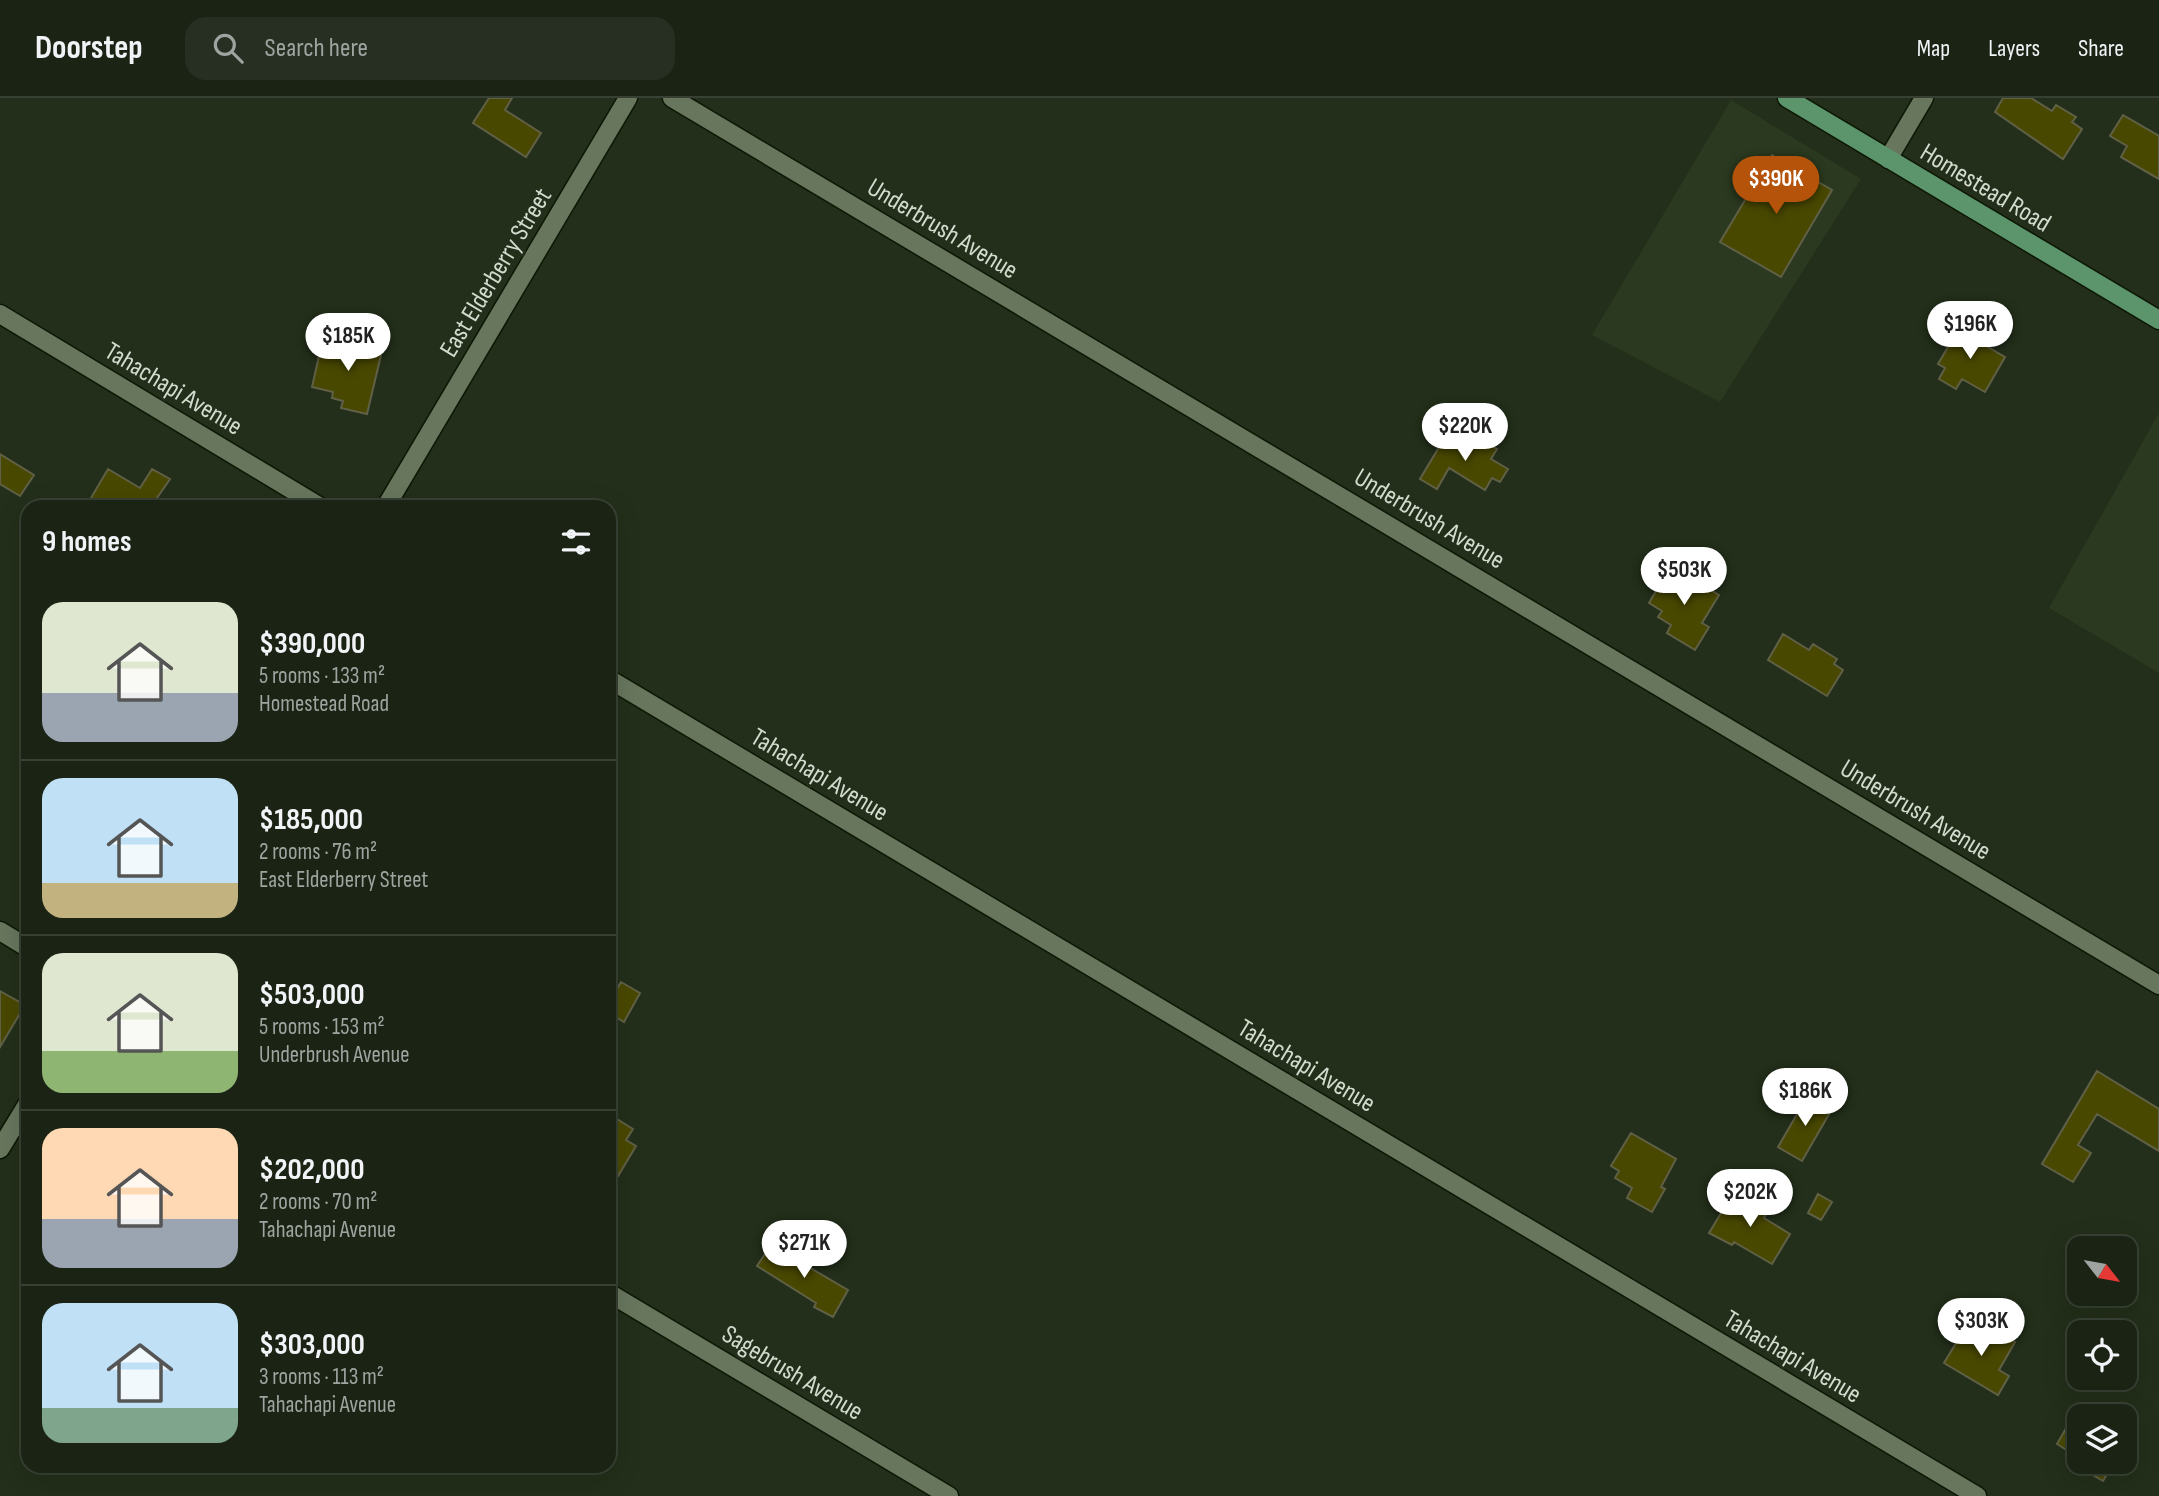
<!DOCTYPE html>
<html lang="en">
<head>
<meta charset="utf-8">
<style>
	:root { --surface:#1a2314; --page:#272f22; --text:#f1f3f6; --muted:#9fa4a0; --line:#384034; --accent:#b45309 }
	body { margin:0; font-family:"Sofia Sans Condensed",sans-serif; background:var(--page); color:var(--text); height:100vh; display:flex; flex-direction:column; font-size:26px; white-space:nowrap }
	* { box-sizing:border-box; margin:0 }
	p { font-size:23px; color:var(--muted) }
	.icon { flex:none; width:38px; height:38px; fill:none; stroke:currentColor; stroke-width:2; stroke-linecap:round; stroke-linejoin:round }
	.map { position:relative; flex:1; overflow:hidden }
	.panel { position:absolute; left:21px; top:402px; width:595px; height:973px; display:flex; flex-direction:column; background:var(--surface); border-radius:21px; box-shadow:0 7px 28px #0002,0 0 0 2px var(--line) }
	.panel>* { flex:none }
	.needle { width:46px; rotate:121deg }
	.tools { position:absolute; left:2067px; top:1138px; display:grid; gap:14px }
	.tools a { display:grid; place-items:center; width:70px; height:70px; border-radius:14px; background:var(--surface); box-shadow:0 7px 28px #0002,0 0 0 2px var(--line); font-size:35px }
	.price { position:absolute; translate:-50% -60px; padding:0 16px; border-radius:24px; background:#fff; color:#222; font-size:23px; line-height:46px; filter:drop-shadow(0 2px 4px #0008) }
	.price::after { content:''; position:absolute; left:50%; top:42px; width:21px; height:16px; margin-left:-10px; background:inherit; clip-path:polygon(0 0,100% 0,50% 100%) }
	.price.active { background:var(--accent); color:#fff }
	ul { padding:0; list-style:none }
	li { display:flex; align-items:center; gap:21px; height:175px; padding:0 21px }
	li+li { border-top:2px solid var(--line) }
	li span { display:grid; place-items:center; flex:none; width:196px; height:140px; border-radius:21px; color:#555 }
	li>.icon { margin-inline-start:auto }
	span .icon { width:84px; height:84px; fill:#fffc; stroke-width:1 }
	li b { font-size:30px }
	h2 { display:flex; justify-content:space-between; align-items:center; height:84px; padding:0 21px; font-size:30px }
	header { display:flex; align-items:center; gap:42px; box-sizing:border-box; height:98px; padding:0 35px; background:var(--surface); border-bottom:2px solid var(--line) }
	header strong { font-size:33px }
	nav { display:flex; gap:38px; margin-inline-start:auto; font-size:24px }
	.search { width:490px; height:63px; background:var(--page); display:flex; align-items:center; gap:18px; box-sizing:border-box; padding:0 24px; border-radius:21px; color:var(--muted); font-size:26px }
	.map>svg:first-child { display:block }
	.built { fill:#2a391f }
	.building { fill:#494800; stroke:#606046; stroke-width:2 }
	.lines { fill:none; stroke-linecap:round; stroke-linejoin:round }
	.minor-casing { stroke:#0c1704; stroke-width:21 }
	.secondary-casing { stroke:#0c1704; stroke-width:21 }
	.minor { stroke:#68765e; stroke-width:18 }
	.secondary { stroke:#5c946c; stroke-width:18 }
	.labels { text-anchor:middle; stroke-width:6; stroke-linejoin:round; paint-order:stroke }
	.street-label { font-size:26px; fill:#d3dbce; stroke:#232f1a }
</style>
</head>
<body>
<header>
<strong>Doorstep</strong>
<div class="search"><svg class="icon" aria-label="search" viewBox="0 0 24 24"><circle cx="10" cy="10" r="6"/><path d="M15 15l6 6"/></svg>Search here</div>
<nav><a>Map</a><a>Layers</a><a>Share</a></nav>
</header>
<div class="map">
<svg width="2159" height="1398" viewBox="0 0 2159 1398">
	<rect width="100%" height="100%" fill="#232f1a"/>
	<path class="built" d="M1731,2L1861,81L1720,304L1592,237Z
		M2159,315V575L2049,510Z"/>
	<path class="building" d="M489,0H512L505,12L541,35L526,59L473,25Z
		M2003,0H2031L2052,13L2056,7L2076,19L2072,24L2082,31L2063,61L1995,14Z
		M2123,17L2159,38V81L2121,59L2127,48L2110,38Z
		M1772,57L1832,92L1781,179L1720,144Z
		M1958,232L1973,240L1978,233L1992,241L1988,249L2005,259L1985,294L1962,281L1956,291L1939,281L1945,270L1938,266Z
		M323,240L382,253L367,316L341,310L343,303L332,300L333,294L312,289Z
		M1447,336L1468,349L1476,338L1497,351L1491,361L1508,371L1500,384L1492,380L1485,392L1449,370L1437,391L1420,381Z
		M0,356L34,377L20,398L0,386Z
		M108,371L140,390L152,371L170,381L150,410H107L91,400Z
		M1671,468L1719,497L1702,525L1709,529L1695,552L1667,535L1671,527L1658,519L1662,513L1649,505Z
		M1783,536L1809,552L1813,546L1837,561L1834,566L1843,572L1827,598L1768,562Z
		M621,884L640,895L624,924L609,915V905Z
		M0,893L25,907L0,949Z
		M2097,973L2159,1011V1053L2097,1016L2078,1047L2091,1055L2073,1084L2042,1066Z
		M1808,997L1832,1011L1802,1063L1778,1049Z
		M609,1016L633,1031L626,1042L636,1048L618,1078L609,1072Z
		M1631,1035L1676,1061L1661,1089L1665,1091L1652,1114L1627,1100L1632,1090L1615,1080L1619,1073L1611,1068Z
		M1742,1096L1768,1112L1764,1120L1790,1136L1772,1166L1734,1144L1732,1147L1709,1135L1730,1100L1737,1104Z
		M1818,1096L1832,1104L1821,1122L1808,1115Z
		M771,1147L848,1192L833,1219L814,1209L816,1205L757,1168Z
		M1967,1227L1992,1242L1997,1233L2015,1244L1999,1272L2009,1278L1998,1297L1944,1265Z
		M2079,1308V1360L2057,1346Z
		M2069,1363H2115L2103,1383Z"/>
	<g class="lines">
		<g class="minor-casing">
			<path id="minor" d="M672,0L2159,887
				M1888,61L1924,0
				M0,216L322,410
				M385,410L628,0
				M609,581L1977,1398
				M0,833L28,850
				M0,1051L28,1005
				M609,1195L949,1398"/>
		</g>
		<g class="secondary-casing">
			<path id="secondary" d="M1787,0L2159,222"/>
		</g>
		<use href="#minor" class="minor"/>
		<use href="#secondary" class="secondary"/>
	</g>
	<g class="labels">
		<g class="street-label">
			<text transform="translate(1986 89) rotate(31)" y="9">Homestead Road</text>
			<text transform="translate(943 130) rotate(31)" y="9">Underbrush Avenue</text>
			<text transform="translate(495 174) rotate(-59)" y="9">East Elderberry Street</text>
			<text transform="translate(174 290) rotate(31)" y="9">Tahachapi Avenue</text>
			<text transform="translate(1430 420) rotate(31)" y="9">Underbrush Avenue</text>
			<text transform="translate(820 676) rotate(31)" y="9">Tahachapi Avenue</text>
			<text transform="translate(1916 711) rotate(31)" y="9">Underbrush Avenue</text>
			<text transform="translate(1307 967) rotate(31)" y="9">Tahachapi Avenue</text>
			<text transform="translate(1793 1258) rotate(31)" y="9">Tahachapi Avenue</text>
			<text transform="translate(793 1274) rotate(31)" y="9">Sagebrush Avenue</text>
		</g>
	</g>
</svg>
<div class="tools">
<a><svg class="needle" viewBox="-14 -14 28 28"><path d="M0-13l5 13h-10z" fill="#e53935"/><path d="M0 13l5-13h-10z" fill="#9fa4a0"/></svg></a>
<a><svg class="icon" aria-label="locate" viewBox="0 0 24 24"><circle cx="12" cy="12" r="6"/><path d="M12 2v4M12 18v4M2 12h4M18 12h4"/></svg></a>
<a><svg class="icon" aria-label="layers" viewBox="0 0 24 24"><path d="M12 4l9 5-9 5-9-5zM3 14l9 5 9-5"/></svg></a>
</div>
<b class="price active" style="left:1776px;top:118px">$390K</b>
<b class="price" style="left:1970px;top:263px">$196K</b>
<b class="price" style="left:348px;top:275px">$185K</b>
<b class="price" style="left:1465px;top:365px">$220K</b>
<b class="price" style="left:1684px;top:509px">$503K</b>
<b class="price" style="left:1805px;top:1030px">$186K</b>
<b class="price" style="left:1750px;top:1131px">$202K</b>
<b class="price" style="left:804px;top:1182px">$271K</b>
<b class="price" style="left:1981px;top:1260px">$303K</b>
<section class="panel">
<h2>9 homes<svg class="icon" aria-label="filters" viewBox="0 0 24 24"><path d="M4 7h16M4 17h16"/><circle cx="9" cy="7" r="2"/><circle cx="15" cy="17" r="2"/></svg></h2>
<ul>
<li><span style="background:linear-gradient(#dfe7d0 65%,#9aa5b1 0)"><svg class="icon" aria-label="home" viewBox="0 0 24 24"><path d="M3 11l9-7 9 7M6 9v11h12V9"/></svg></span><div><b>$390,000</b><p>5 rooms · 133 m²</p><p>Homestead Road</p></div></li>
<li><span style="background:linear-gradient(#bfe0f5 75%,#c2b280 0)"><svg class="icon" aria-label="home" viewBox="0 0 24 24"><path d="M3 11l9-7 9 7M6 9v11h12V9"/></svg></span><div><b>$185,000</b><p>2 rooms · 76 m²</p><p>East Elderberry Street</p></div></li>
<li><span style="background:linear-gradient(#dfe7d0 70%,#8fb573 0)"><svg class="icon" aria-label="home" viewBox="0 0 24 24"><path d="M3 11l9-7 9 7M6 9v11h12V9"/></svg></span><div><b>$503,000</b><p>5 rooms · 153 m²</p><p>Underbrush Avenue</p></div></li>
<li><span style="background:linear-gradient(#ffd9b3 65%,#9aa5b1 0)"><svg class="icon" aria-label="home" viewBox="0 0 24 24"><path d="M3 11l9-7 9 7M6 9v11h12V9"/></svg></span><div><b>$202,000</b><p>2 rooms · 70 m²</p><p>Tahachapi Avenue</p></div></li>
<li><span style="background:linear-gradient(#bfe0f5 75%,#7fa58c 0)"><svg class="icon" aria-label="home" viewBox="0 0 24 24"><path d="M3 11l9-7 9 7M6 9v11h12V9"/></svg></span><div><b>$303,000</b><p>3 rooms · 113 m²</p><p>Tahachapi Avenue</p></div></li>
</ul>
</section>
</div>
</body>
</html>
